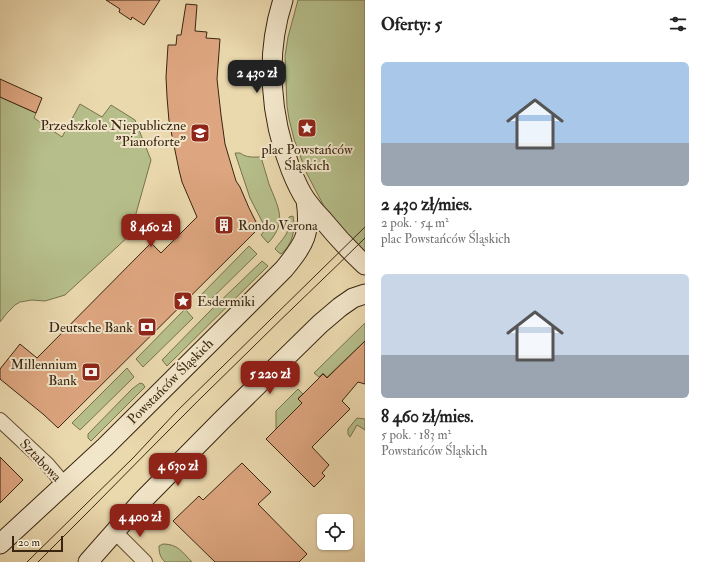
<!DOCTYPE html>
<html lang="pl">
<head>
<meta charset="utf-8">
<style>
	:root { --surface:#fff; --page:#f6f6f6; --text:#222; --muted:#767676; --accent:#8f2418 }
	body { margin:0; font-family:"IM FELL Double Pica",serif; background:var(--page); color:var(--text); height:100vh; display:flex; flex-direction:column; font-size:15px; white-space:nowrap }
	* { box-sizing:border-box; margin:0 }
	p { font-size:13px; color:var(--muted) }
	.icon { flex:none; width:22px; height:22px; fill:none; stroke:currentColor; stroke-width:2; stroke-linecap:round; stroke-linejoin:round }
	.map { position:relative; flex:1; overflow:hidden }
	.sheet { display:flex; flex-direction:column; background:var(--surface); width:340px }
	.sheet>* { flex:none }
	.controls { position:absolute; left:317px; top:514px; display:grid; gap:8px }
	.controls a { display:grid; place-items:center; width:36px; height:36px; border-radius:6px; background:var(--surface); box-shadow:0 1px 3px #0004; font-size:20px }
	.scale { position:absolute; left:12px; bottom:10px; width:51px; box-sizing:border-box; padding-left:4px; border:2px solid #392511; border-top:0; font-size:11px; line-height:14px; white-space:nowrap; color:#392511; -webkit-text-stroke:3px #f2e6ca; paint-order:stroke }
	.price { position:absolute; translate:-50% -34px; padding:0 9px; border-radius:8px; background:var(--accent); color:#fff; font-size:13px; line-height:26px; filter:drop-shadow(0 1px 2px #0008) }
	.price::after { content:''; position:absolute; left:50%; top:24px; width:12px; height:9px; margin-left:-6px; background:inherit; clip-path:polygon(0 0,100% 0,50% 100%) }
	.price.selected { background:#222; color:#fff }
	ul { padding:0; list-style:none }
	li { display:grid; align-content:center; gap:8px; height:212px; padding:0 16px }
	li span { display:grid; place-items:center; height:124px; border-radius:6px; color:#555 }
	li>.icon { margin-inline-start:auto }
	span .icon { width:72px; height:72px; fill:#fffc; stroke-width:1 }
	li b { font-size:17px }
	h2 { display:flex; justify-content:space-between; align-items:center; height:48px; padding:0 16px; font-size:17px }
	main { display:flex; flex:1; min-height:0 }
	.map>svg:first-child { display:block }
	.green { fill:#b6bf8b; stroke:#78724e }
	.building { fill:#dea680; stroke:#392511 }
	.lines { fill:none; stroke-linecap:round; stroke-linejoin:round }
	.street-casing { stroke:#665238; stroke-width:16 }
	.secondary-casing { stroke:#392511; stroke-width:21 }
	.street { stroke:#f2e6ca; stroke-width:14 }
	.secondary { stroke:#f2e6ca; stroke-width:19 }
	.tram { stroke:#392511; stroke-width:1 }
	.labels { text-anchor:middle; stroke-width:4; stroke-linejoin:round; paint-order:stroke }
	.poi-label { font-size:14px; fill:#392511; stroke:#f2e6ca; text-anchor:end }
	.street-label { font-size:14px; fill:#392511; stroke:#f2e6ca }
</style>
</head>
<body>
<main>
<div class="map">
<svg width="365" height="562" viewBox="0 0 365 562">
	<rect width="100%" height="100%" fill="#ebd9ae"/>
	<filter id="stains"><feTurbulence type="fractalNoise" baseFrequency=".005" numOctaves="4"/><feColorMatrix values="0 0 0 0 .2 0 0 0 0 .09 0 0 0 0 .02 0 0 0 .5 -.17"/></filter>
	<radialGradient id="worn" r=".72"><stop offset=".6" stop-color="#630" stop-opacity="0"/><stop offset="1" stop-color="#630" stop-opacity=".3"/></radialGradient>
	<path class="green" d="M298,0H365V254L327,212L306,172L294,139L289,119L287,106L285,56L288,37Z
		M0,97L36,113L34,118L62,137L80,104L102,117L111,105L135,120L151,160L130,235L65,295L45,301L32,300L20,302L15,305L7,313L0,322Z
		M235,153H240C247,158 253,157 261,157C264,166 266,175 269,184C278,207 288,222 268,243L261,235L266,229L250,198Z
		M293,216C296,230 292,245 281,254L278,252L275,249C278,244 282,241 285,236C289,231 289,224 289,217Z
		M249,246L257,254L204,306L197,299Z
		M262,261L268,266L167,366L162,360L209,312Z
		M185,309L193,318L143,367L136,359Z
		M365,323V342H364L327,377L323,373L319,377L314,373Z
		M127,368L134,377L80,430L72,423Z
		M140,383L143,384L145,387L91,441L88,438V434L132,389Z
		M298,389L303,394L298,398L302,403L276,429V411Z
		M357,418L365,419V430L357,425L350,437L348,434V429Z
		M163,544C178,544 182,552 192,562H165C160,557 159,553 159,546Z"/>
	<path class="building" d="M106,0H160L144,25L132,17L131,20L119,12L120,9Z
		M186,4L197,5L195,31L207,32L206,38L220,39L217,79L221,115L225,144L236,181L240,187L249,208L259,228L58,428L43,414L0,379V369L20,344L37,358L151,243L161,253L197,217L182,182L179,170L169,121L167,97L166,77L168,45H176L177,35H181Z
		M0,79L42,98L36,113L0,97Z
		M365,341V384L358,382L342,401L350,409L312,447L329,465L322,473L325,476L314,487L266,439L302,403L298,399L323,374L327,378Z
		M0,457L23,480L0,503Z
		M242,463L271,492L258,504L307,554L299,562H215L173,521L199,496L203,500Z"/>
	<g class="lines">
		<g class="street-casing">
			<path id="street" d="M0,420L47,464L64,484
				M115,532L145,562"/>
		</g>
		<g class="secondary-casing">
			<path id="secondary" d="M283,0C265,55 270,117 291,170C295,180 299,190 306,200C311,207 317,214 323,220C336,236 350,251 365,265
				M0,544L105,447L284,269C305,243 311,234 306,200
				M88,562L141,502L221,421L320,324L340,307L353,298L365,294"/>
		</g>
		<use href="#street" class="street"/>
		<use href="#secondary" class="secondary"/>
		<path class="tram" d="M27,562L134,457L176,412L221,368L365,227
			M38,562C110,491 179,418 252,348C289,311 328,275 365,238"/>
	</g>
	<defs>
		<g id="sight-square" transform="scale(1)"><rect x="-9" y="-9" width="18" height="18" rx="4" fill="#8f2418" stroke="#f2e6ca"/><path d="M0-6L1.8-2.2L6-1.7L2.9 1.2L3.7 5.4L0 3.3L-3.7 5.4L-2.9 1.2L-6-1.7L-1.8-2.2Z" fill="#fff"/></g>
		<g id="school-square" transform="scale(1)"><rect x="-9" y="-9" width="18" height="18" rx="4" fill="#8f2418" stroke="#f2e6ca"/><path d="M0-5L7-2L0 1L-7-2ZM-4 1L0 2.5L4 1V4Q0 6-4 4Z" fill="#fff"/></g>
		<g id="building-square" transform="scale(1)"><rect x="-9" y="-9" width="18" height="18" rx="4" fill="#8f2418" stroke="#f2e6ca"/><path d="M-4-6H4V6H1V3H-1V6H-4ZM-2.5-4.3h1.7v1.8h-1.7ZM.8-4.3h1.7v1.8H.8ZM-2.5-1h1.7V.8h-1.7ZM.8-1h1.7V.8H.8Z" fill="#fff"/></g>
		<g id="bank-square" transform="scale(1)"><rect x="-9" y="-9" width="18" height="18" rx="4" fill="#8f2418" stroke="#f2e6ca"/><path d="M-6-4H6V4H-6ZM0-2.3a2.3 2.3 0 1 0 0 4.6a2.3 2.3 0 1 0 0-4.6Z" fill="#fff"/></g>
	</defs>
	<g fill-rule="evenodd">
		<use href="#sight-square" x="307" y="128"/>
		<use href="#school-square" x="200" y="133"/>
		<use href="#building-square" x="224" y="225"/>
		<use href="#sight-square" x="183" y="301"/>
		<use href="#bank-square" x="147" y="327"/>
		<use href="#bank-square" x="91" y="372"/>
	</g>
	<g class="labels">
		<g class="poi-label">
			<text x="186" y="130">Przedszkole Niepubliczne<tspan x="186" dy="16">"Pianoforte"</tspan></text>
			<text x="307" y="154" text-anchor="middle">plac Powstańców<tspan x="307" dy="16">Śląskich</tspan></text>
			<text x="238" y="230" text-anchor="start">Rondo Verona</text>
			<text x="197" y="306" text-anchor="start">Esdermiki</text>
			<text x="133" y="332">Deutsche Bank</text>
			<text x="77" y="369">Millennium<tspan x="77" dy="16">Bank</tspan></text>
		</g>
		<g class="street-label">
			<text transform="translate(170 381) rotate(-45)" y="5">Powstańców Śląskich</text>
			<text transform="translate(41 460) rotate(46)" y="5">Sztabowa</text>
		</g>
	</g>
	<rect width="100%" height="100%" filter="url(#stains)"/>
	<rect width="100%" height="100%" fill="url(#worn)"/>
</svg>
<div class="controls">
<a><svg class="icon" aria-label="locate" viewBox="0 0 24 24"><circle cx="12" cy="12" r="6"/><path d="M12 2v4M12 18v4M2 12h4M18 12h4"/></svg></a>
</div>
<div class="scale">20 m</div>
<b class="price selected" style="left:257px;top:94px">2 430 zł</b>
<b class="price" style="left:151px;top:248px">8 460 zł</b>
<b class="price" style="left:270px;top:395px">5 220 zł</b>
<b class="price" style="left:178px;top:487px">4 630 zł</b>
<b class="price" style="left:140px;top:538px">4 400 zł</b>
</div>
<section class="sheet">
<h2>Oferty: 5<svg class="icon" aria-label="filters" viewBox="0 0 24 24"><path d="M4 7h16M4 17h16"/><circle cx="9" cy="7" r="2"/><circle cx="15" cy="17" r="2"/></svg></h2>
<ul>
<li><span style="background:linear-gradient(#a9c7e8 65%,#9aa5b1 0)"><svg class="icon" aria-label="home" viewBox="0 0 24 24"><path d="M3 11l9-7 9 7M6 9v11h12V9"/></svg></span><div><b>2 430 zł/mies.</b><p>2 pok. · 54 m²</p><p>plac Powstańców Śląskich</p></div></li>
<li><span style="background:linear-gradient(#c9d6e8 65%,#9aa5b1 0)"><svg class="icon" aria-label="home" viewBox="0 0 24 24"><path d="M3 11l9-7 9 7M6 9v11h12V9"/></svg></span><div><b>8 460 zł/mies.</b><p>5 pok. · 183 m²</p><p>Powstańców Śląskich</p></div></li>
</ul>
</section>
</main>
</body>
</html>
